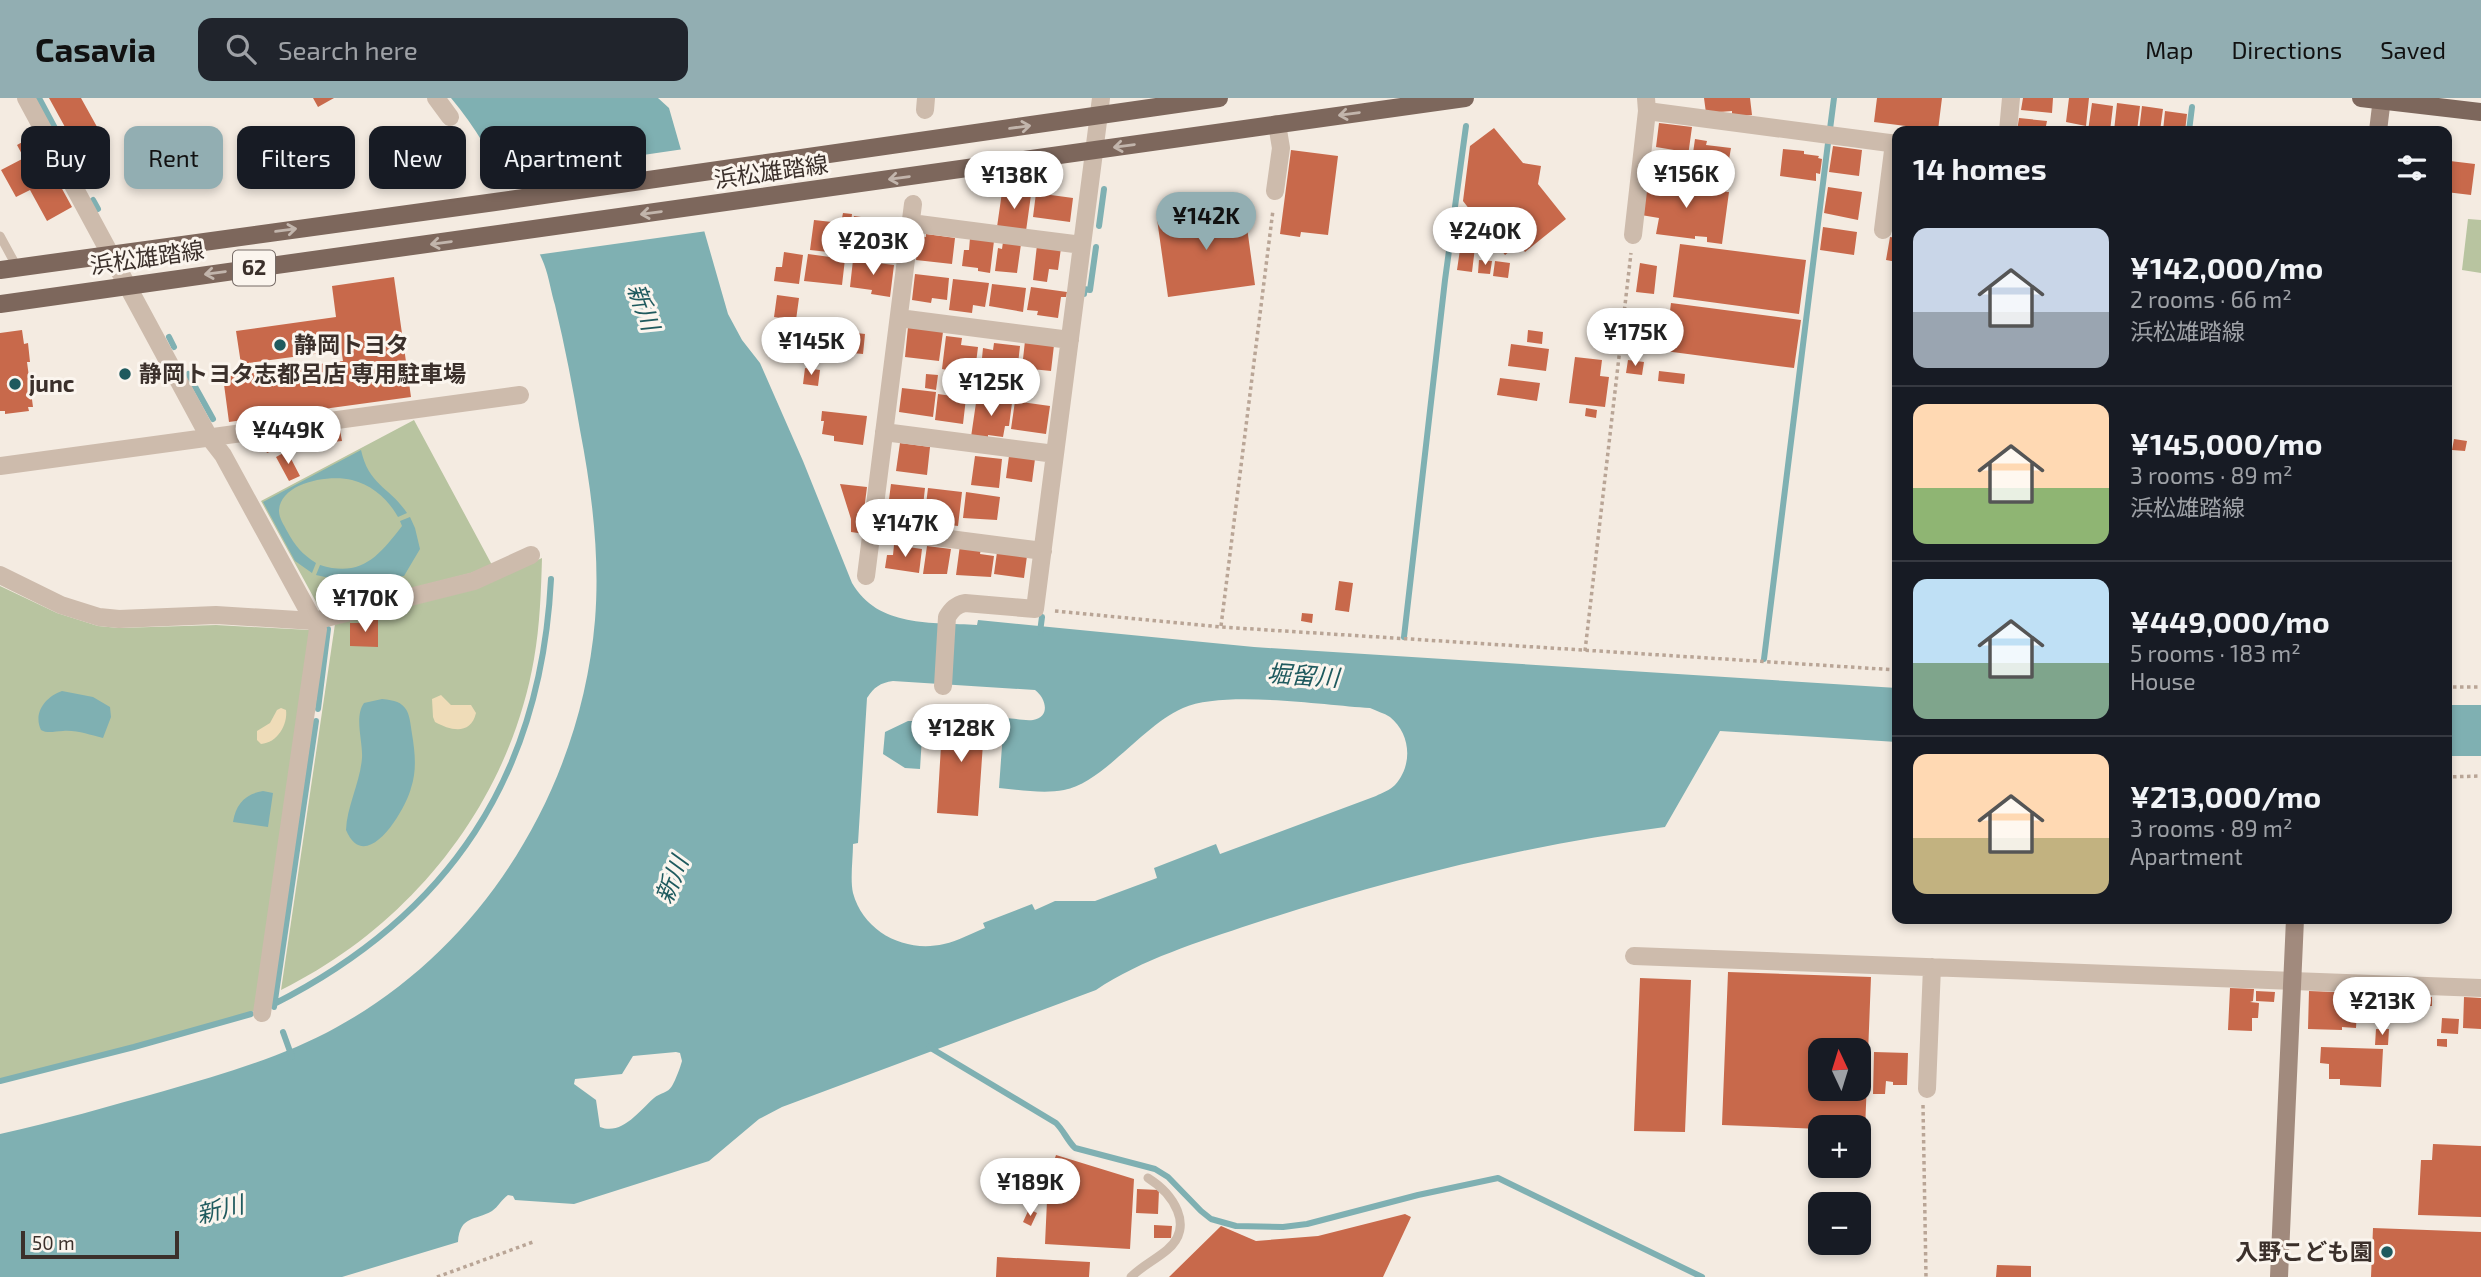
<!DOCTYPE html>
<html lang="en">
<head>
<meta charset="utf-8">
<style>
	:root { --surface:#171b24; --page:#20242c; --text:#f1f3f6; --muted:#9ea1a6; --line:#363941; --accent:#92aeb2 }
	body { margin:0; font-family:"Exo 2","Noto Sans JP",sans-serif; background:var(--page); color:var(--text); height:100vh; display:flex; flex-direction:column; font-size:26px; white-space:nowrap }
	* { box-sizing:border-box; margin:0 }
	p { font-size:23px; color:var(--muted) }
	.icon { flex:none; width:38px; height:38px; fill:none; stroke:currentColor; stroke-width:2; stroke-linecap:round; stroke-linejoin:round }
	.map { position:relative; flex:1; overflow:hidden }
	.panel { position:absolute; left:1892px; top:28px; width:560px; height:798px; display:flex; flex-direction:column; background:var(--surface); border-radius:14px; box-shadow:0 4px 10px #0003 }
	.panel>* { flex:none }
	.guide { position:absolute; left:21px; top:28px; width:665px; height:63px; display:flex; gap:14px }
	.needle { width:46px; rotate:356deg }
	.tools { position:absolute; left:1808px; top:940px; display:grid; gap:14px }
	.tools a { display:grid; place-items:center; width:63px; height:63px; border-radius:14px; background:var(--surface); box-shadow:0 4px 10px #0003; font-size:35px }
	.scale { position:absolute; left:21px; bottom:18px; width:158px; box-sizing:border-box; padding-left:7px; border:4px solid #3b302b; border-top:0; font-size:19px; line-height:24px; white-space:nowrap; color:#3b302b; -webkit-text-stroke:5px #fbf5ee; paint-order:stroke }
	.price { position:absolute; translate:-50% -60px; padding:0 16px; border-radius:24px; background:#fff; color:#222; font-size:23px; line-height:46px; filter:drop-shadow(0 2px 4px #0008) }
	.price::after { content:''; position:absolute; left:50%; top:42px; width:21px; height:16px; margin-left:-10px; background:inherit; clip-path:polygon(0 0,100% 0,50% 100%) }
	.price.current { background:var(--accent); color:#111 }
	ul { padding:0; list-style:none }
	li { display:flex; align-items:center; gap:21px; height:175px; padding:0 21px }
	li+li { border-top:2px solid var(--line) }
	li span { display:grid; place-items:center; flex:none; width:196px; height:140px; border-radius:14px; color:#555 }
	li>.icon { margin-inline-start:auto }
	span .icon { width:84px; height:84px; fill:#fffc; stroke-width:1 }
	li b { font-size:30px }
	h2 { display:flex; justify-content:space-between; align-items:center; height:84px; padding:0 21px; font-size:30px }
	.tag { padding:0 24px; border-radius:14px; background:var(--surface); box-shadow:0 4px 10px #0003; font-size:24px; line-height:63px }
	.tag.current { background:var(--accent); color:#111 }
	header { display:flex; align-items:center; gap:42px; box-sizing:border-box; height:98px; padding:0 35px; background:var(--accent); color:#111 }
	header strong { font-size:33px }
	nav { display:flex; gap:38px; margin-inline-start:auto; font-size:24px }
	.search { width:490px; height:63px; background:var(--page); display:flex; align-items:center; gap:18px; box-sizing:border-box; padding:0 24px; border-radius:14px; color:var(--muted); font-size:26px }
	.map>svg:first-child { display:block }
	.green { fill:#b8c4a0 }
	.sand { fill:#efdcb8 }
	.water { fill:#7fb0b2; fill-rule:evenodd }
	.pier { fill:#f4ebe1 }
	.lines { fill:none; stroke-linecap:round; stroke-linejoin:round }
	.stream { stroke:#7fb0b2; stroke-width:6 }
	.building { fill:#c8694b; fill-rule:evenodd }
	.path { stroke:#b9a596; stroke-width:3.5; stroke-dasharray:3.5 3.5; stroke-linecap:butt }
	.lane { stroke:#cdbbac; stroke-width:9 }
	.street { stroke:#cdbbac; stroke-width:18 }
	.secondary { stroke:#a18a7d; stroke-width:18 }
	.primary { stroke:#7d675c; stroke-width:18 }
	.oneway { stroke:#c2b5ac }
	.poi-dot { fill:#1f5a5e; stroke:#fbf5ee; stroke-width:2.5 }
	.labels { text-anchor:middle; stroke-width:6; stroke-linejoin:round; paint-order:stroke }
	.shield { fill:#fbf5ee; stroke:#756b66; stroke-width:2 }
	.shield-label { font-size:21px; font-weight:bold; fill:#3b302b }
	.street-label { font-size:23px; fill:#3b302b; stroke:#fbf5ee }
	.poi-label { font-size:23px; font-weight:bold; fill:#3b302b; stroke:#fbf5ee; text-anchor:start }
	.water-label { font-size:24px; font-style:italic; fill:#1f5a5e; stroke:#fbf5ee }
</style>
</head>
<body>
<header>
<strong>Casavia</strong>
<div class="search"><svg class="icon" aria-label="search" viewBox="0 0 24 24"><circle cx="10" cy="10" r="6"/><path d="M15 15l6 6"/></svg>Search here</div>
<nav><a>Map</a><a>Directions</a><a>Saved</a></nav>
</header>
<div class="map">
<svg width="2481" height="1179" viewBox="0 0 2481 1179">
	<rect width="100%" height="100%" fill="#f4ebe1"/>
	<path class="green" d="M2468,121L2481,122V175L2462,172Z
		M414,322L492,467L471,475L321,513L261,403Z
		M542,460C541,494 540,527 534,561C509,705 411,828 281,892L335,526L476,490Z
		M0,488L57,515L98,528L119,530L216,527L310,532L254,913L134,948L0,982Z"/>
	<path class="sand" d="M441,597L451,607H471L476,615C471,637 451,633 435,624L433,619L432,601Z
		M281,610L286,612C288,627 277,645 261,646L257,642V633L270,625L277,612Z"/>
	<path class="water" d="M451,0H658L669,10L728,216L742,242L760,265L803,363L852,485C878,530 932,524 977,527L978,522L1254,549L1897,590V644L1720,633L1665,729C1525,747 1386,782 1252,826C1199,844 1142,861 1096,892L782,1009L759,1021L709,1063L574,1106L515,1102L513,1098L508,1097C502,1101 498,1109 492,1113C475,1123 460,1117 458,1144L342,1179H0V1036C55,1024 110,1008 164,993C223,976 283,959 337,929C485,848 581,689 595,522C600,459 592,394 580,332C573,290 565,249 555,207C551,194 549,179 544,166C538,151 530,136 523,121C503,78 482,37 451,0ZM893,583L1035,592C1046,600 1051,619 1033,622C1024,623 1013,620 1004,620L999,690C1020,692 1044,696 1064,692C1103,685 1142,628 1183,610C1224,592 1322,607 1370,610C1376,613 1384,615 1390,619C1411,636 1413,667 1395,687C1390,692 1382,695 1376,698L1220,756L1216,746L1154,770L1157,780L1095,803H1055L1035,812L1032,806L983,825L985,830C972,835 958,843 944,846C906,855 864,835 853,795C850,781 853,761 853,746L858,745L867,600C874,589 880,585 893,583ZM676,954L680,955L682,963C680,970 676,981 672,988C668,995 660,995 654,1000C640,1012 622,1038 600,1029L596,1002L574,986L575,981L622,976L633,958Z
		M361,352C369,388 390,389 407,415L398,419C388,401 372,387 352,382C330,376 280,384 279,413C279,420 284,427 287,433C295,448 302,456 316,465L312,475L295,463L263,404Z
		M410,419L415,430L420,451L404,478L343,483L316,477L320,467C361,480 379,458 402,428L400,423Z
		M62,593L93,599L110,609L111,619L103,640C89,637 78,632 63,633C55,633 48,636 41,632C33,615 45,599 62,593Z
		M382,601C408,603 409,613 412,636C415,654 417,672 411,690C406,711 366,779 346,732C347,708 360,685 362,660C363,643 354,619 364,605Z
		M2447,607H2481V658H2447Z
		M908,623H923L920,671L905,670L883,656L885,634Z
		M263,693L273,695L268,729L233,724C236,706 245,696 263,693Z"/>
	<path class="pier" d="M684,51L707,133L536,157L499,78Z"/>
	<g class="lines">
		<path class="stream" d="M39,0L74,66
			M1830,31L1834,0
			M2189,33L2192,9
			M93,102L98,111
			M1099,128L1104,91
			M1084,196V191L1090,192L1096,149
			M169,239L174,249
			M188,276L213,321
			M1040,534L1042,519
			M1404,539L1445,182L1466,28
			M1764,561L1828,45
			M318,611L328,531
			M274,906C450,817 541,678 551,481
			M274,909L316,623
			M283,934L292,959
			M929,949L1056,1025C1064,1033 1067,1042 1075,1050L1155,1071L1168,1079L1201,1113L1211,1121L1236,1128L1283,1129L1307,1126L1418,1097L1498,1080L1702,1179
			M0,983L134,949L251,916"/>
	</g>
	<path class="building" d="M49,0H81L101,36L76,49Z
		M313,0H334L318,9Z
		M1704,0H1750L1752,17L1732,19V13L1706,15Z
		M1877,0H1942L1938,32L1874,24Z
		M2023,0H2053L2052,15L2021,12Z
		M2069,0H2089L2086,28L2066,24Z
		M2092,5L2113,8L2110,33H2088Z
		M2117,5L2140,8L2137,33H2114Z
		M2142,8L2163,11L2160,33H2139Z
		M2165,13L2187,16L2185,33H2163Z
		M2019,20L2047,23L2045,33H2017Z
		M1659,25L1692,29L1688,58L1674,56V52L1656,49Z
		M1494,30L1523,65L1541,68L1538,86L1566,121L1525,154L1519,146L1505,157L1463,103L1470,48Z
		M33,38L72,109L47,123L30,92L16,99L1,72L24,60L17,47Z
		M1695,41L1707,43L1706,47L1731,50L1727,73L1691,69Z
		M1833,48L1862,52L1859,78L1829,74Z
		M1783,51L1804,53V56L1819,58L1818,60L1822,61L1820,76L1816,75V83L1780,78Z
		M1291,52L1338,58L1328,137L1301,134L1300,139L1280,136Z
		M2450,63L2475,66L2471,97L2446,94Z
		M1646,80L1668,83V86L1679,87V85L1727,91L1726,94H1729L1722,146L1707,144V139L1695,138V141L1656,136L1659,120L1641,117Z
		M1828,89L1862,94L1858,122L1824,115Z
		M1002,94L1031,97L1026,133L997,129Z
		M1036,95L1073,100L1070,124L1033,119Z
		M1244,108L1255,187L1168,199L1157,121Z
		M843,115L852,116L847,156L810,152L814,122L841,125Z
		M854,118L861,119L859,140L851,139Z
		M1823,129L1857,134L1854,157L1820,152Z
		M1463,131L1477,133L1472,174L1457,172Z
		M926,136L955,140L952,166L916,162L919,138L926,139Z
		M1890,139L1897,140V164L1886,162Z
		M970,140L994,143L990,175L978,173V170L962,168L964,152H969Z
		M1003,144L1021,146L1017,175L995,173L998,150L1002,151Z
		M1680,146L1806,162L1799,216L1673,199Z
		M1037,147L1061,150L1058,172L1049,171L1047,184L1033,182Z
		M784,154L803,157L799,186L774,183L776,169H782Z
		M808,156L845,161L842,187L804,183Z
		M853,162L894,167L890,199L871,196L872,192L850,189Z
		M1479,162L1492,163L1490,176L1478,175Z
		M1495,163L1510,165L1508,180L1493,178Z
		M1640,165L1657,168L1654,196L1636,194Z
		M915,176L949,180L947,202L932,200L931,205L912,202Z
		M394,179L411,299L229,324L223,279L343,263L339,237L320,240L322,255L241,266L236,233L336,219L332,188Z
		M953,181L989,185L985,209L973,207L972,215L949,212Z
		M992,186L1026,190L1023,214L989,208Z
		M1031,189L1067,194L1066,199H1061L1058,220L1037,217L1038,213L1027,212Z
		M777,197L799,200L796,222L774,219Z
		M1671,205L1801,222L1794,270L1665,253Z
		M908,229L943,234L939,263L905,259Z
		M22,232L24,246L28,245L30,264H27L33,309H28L29,313L5,316V313H0V235Z
		M833,232L865,236L863,256L830,253Z
		M1528,232L1543,234L1542,246L1527,244Z
		M946,238L962,240L961,247L978,249L974,281L957,279L958,274L942,271Z
		M1025,243L1054,247L1051,273L1022,270Z
		M994,245L1020,248L1017,275L981,270L983,250L993,252Z
		M1511,246L1549,251L1546,273L1508,268Z
		M1575,259L1602,262L1600,278L1609,279L1605,309L1569,305Z
		M1628,262L1644,264L1642,277L1626,275Z
		M805,270L820,272L818,288L803,286Z
		M1659,273L1685,276L1684,286L1658,283Z
		M926,276L938,277L936,292L925,290Z
		M1500,280L1540,285L1537,303L1497,297Z
		M902,290L936,294L933,319L899,314Z
		M938,296L966,300L963,326L935,322Z
		M977,298L1012,305L1009,328H1005L1003,339L988,337V341L971,339Z
		M1015,303L1050,308L1046,336L1011,331Z
		M1586,310L1597,312L1596,320L1585,318Z
		M822,313L867,318L863,347L834,343V338L822,336L824,323H821Z
		M340,332L342,343L323,345L322,335Z
		M280,339L286,352L281,354L274,343Z
		M2454,341L2467,343L2465,353L2452,352Z
		M268,342L274,352L267,355L262,345Z
		M900,345L930,349L927,377L896,373Z
		M287,353L300,378L289,383L276,359Z
		M975,358L1002,361L999,390L971,387Z
		M1009,358L1035,361L1032,384L1006,380Z
		M840,386L867,389L863,420L866,421L865,436L851,434V421Z
		M891,386L925,390L922,417L902,414L903,411L888,409Z
		M928,390L962,394L958,428L941,426L942,418L925,415Z
		M966,394L1000,399L997,422L963,420Z
		M894,447L922,451L919,475L885,470L887,457H893Z
		M960,447L981,451L980,456L994,458L991,479L956,477Z
		M927,448L951,451L947,476H923Z
		M997,454L1027,458L1024,480L994,476Z
		M1339,483L1353,485L1349,514L1335,512Z
		M1302,515L1313,516L1312,525L1301,523Z
		M367,521H378V549L350,548V525H367Z
		M943,614L985,616L978,718L937,715Z
		M1728,874L1871,879L1865,1033H1858V1029H1820V1031L1722,1027ZM1820,952H1858V990H1820Z
		M1640,880L1691,882L1685,1034L1634,1033Z
		M2230,890L2254,891L2253,903L2250,904L2259,905L2258,920H2252V933L2228,932Z
		M2256,893L2275,894L2274,904L2256,903Z
		M2309,893L2358,895L2356,930L2342,929V932L2308,931Z
		M2408,898L2432,899V908H2407Z
		M2464,899L2481,900V931L2463,930Z
		M2442,920L2459,921L2458,936L2441,935Z
		M2376,931H2389L2388,947H2375Z
		M2437,941H2447V949L2437,948Z
		M2321,949L2383,951L2381,989L2340,987V981H2329V966L2320,965Z
		M1874,954L1908,955L1907,987H1893V984L1886,983L1885,996H1873Z
		M2433,1046L2481,1048V1119L2418,1117L2421,1062H2432Z
		M1056,1057L1134,1081L1130,1151L1045,1146L1048,1081Z
		M1137,1091L1159,1092L1158,1116L1136,1115Z
		M1029,1111L1037,1115L1031,1128L1023,1124Z
		M1405,1116L1411,1119L1383,1179H1169L1221,1128L1256,1143L1318,1138Z
		M1154,1127L1172,1128L1171,1140H1154Z
		M2373,1130L2481,1134V1179H2371Z
		M997,1159L1090,1164L1089,1179H996Z
		M1997,1167L2031,1168V1179H1996Z"/>
	<g class="lines">
		<path class="path" d="M452,35L458,89
			M1055,513L1221,529L1897,572
			M1221,528L1273,112
			M1585,553L1631,155
			M2446,589H2481
			M2446,679L2481,678
			M1923,1007L1926,1179
			M437,1179L533,1144"/>
		<path class="lane" d="M0,138L17,169
			M1131,1179C1142,1168 1155,1162 1167,1152C1196,1128 1172,1095 1148,1080"/>
		<path class="street" d="M26,0L209,339L223,357L318,531L262,915
			M436,0L450,19
			M925,12L926,0
			M1647,13L1897,46
			M2008,33L2011,0
			M1275,93L1281,50L1277,26
			M911,125L1082,147
			M1883,132L1894,45
			M1633,137L1647,13L1646,0
			M899,220L1070,242
			M884,334L1055,356
			M0,368L520,297
			M872,431L1043,453
			M0,477L61,507L99,519L119,521L216,517L314,523L474,483L531,457
			M866,478L913,106
			M943,588L947,519C952,511 956,507 965,505L1035,511L1101,0
			M1634,858L2481,890
			M1927,991L1932,869"/>
		<path class="secondary" d="M2378,33L2382,0
			M2279,1179L2295,821"/>
		<path class="primary" d="M2361,0L2481,14
			M0,172L495,104L1219,0
			M0,206L1465,0"/>
	</g>
	<defs><path id="oneway-shaft" d="M-6 0H5M1.5-3L5.5 0L1.5 3" fill="none" stroke-width="1.6" stroke-linecap="round" stroke-linejoin="round" transform="scale(1.75)"/></defs>
	<g class="oneway">
		<use href="#oneway-shaft" transform="translate(1349 16) rotate(172)"/>
		<use href="#oneway-shaft" transform="translate(1020 29) rotate(-8)"/>
		<use href="#oneway-shaft" transform="translate(1124 48) rotate(172)"/>
		<use href="#oneway-shaft" transform="translate(899 80) rotate(172)"/>
		<use href="#oneway-shaft" transform="translate(651 115) rotate(172)"/>
		<use href="#oneway-shaft" transform="translate(286 132) rotate(-8)"/>
		<use href="#oneway-shaft" transform="translate(441 145) rotate(172)"/>
		<use href="#oneway-shaft" transform="translate(215 175) rotate(172)"/>
	</g>
	<g class="poi-dot">
		<circle cx="280" cy="247" r="7"/>
		<circle cx="125" cy="276" r="7"/>
		<circle cx="15" cy="286" r="7"/>
		<circle cx="2387" cy="1154" r="7"/>
	</g>
	<g class="labels">
		<rect class="shield" x="233" y="152.5" width="42" height="35" rx="5"/>
		<g class="shield-label">
			<text x="254" y="177">62</text>
		</g>
		<g class="street-label">
			<text transform="translate(771 74) rotate(-8)" y="8">浜松雄踏線</text>
			<text transform="translate(147 160) rotate(-8)" y="8">浜松雄踏線</text>
		</g>
		<g class="poi-label">
			<text x="294" y="255">静岡トヨタ</text>
			<text x="139" y="284">静岡トヨタ志都呂店 専用駐車場</text>
			<text x="29" y="294">junc</text>
			<text x="2373" y="1162" text-anchor="end">入野こども園</text>
		</g>
		<g class="water-label">
			<text transform="translate(643 209) rotate(70)" y="8">新川</text>
			<text transform="translate(1303 578) rotate(4)" y="8">堀留川</text>
			<text transform="translate(672 782) rotate(-68)" y="8">新川</text>
			<text transform="translate(220 1112) rotate(-14)" y="8">新川</text>
		</g>
	</g>
</svg>
<div class="tools">
<a><svg class="needle" viewBox="-14 -14 28 28"><path d="M0-13l5 13h-10z" fill="#e53935"/><path d="M0 13l5-13h-10z" fill="#9ea1a6"/></svg></a>
<a>+</a>
<a>−</a>
</div>
<div class="scale">50 m</div>
<b class="price" style="left:1686px;top:112px">¥156K</b>
<b class="price" style="left:1014px;top:113px">¥138K</b>
<b class="price current" style="left:1206px;top:154px">¥142K</b>
<b class="price" style="left:1485px;top:169px">¥240K</b>
<b class="price" style="left:873px;top:179px">¥203K</b>
<b class="price" style="left:1635px;top:270px">¥175K</b>
<b class="price" style="left:811px;top:279px">¥145K</b>
<b class="price" style="left:991px;top:320px">¥125K</b>
<b class="price" style="left:288px;top:368px">¥449K</b>
<b class="price" style="left:905px;top:461px">¥147K</b>
<b class="price" style="left:365px;top:536px">¥170K</b>
<b class="price" style="left:961px;top:666px">¥128K</b>
<b class="price" style="left:2382px;top:939px">¥213K</b>
<b class="price" style="left:1030px;top:1120px">¥189K</b>
<div class="guide">
<a class="tag">Buy</a>
<a class="tag current">Rent</a>
<a class="tag">Filters</a>
<a class="tag">New</a>
<a class="tag">Apartment</a>
</div>
<section class="panel">
<h2>14 homes<svg class="icon" aria-label="filters" viewBox="0 0 24 24"><path d="M4 7h16M4 17h16"/><circle cx="9" cy="7" r="2"/><circle cx="15" cy="17" r="2"/></svg></h2>
<ul>
<li><span style="background:linear-gradient(#c9d6e8 60%,#9aa5b1 0)"><svg class="icon" aria-label="home" viewBox="0 0 24 24"><path d="M3 11l9-7 9 7M6 9v11h12V9"/></svg></span><div><b>¥142,000/mo</b><p>2 rooms · 66 m²</p><p>浜松雄踏線</p></div></li>
<li><span style="background:linear-gradient(#ffd9b3 60%,#8fb573 0)"><svg class="icon" aria-label="home" viewBox="0 0 24 24"><path d="M3 11l9-7 9 7M6 9v11h12V9"/></svg></span><div><b>¥145,000/mo</b><p>3 rooms · 89 m²</p><p>浜松雄踏線</p></div></li>
<li><span style="background:linear-gradient(#bfe0f5 60%,#7fa58c 0)"><svg class="icon" aria-label="home" viewBox="0 0 24 24"><path d="M3 11l9-7 9 7M6 9v11h12V9"/></svg></span><div><b>¥449,000/mo</b><p>5 rooms · 183 m²</p><p>House</p></div></li>
<li><span style="background:linear-gradient(#ffd9b3 60%,#c2b280 0)"><svg class="icon" aria-label="home" viewBox="0 0 24 24"><path d="M3 11l9-7 9 7M6 9v11h12V9"/></svg></span><div><b>¥213,000/mo</b><p>3 rooms · 89 m²</p><p>Apartment</p></div></li>
</ul>
</section>
</div>
</body>
</html>
